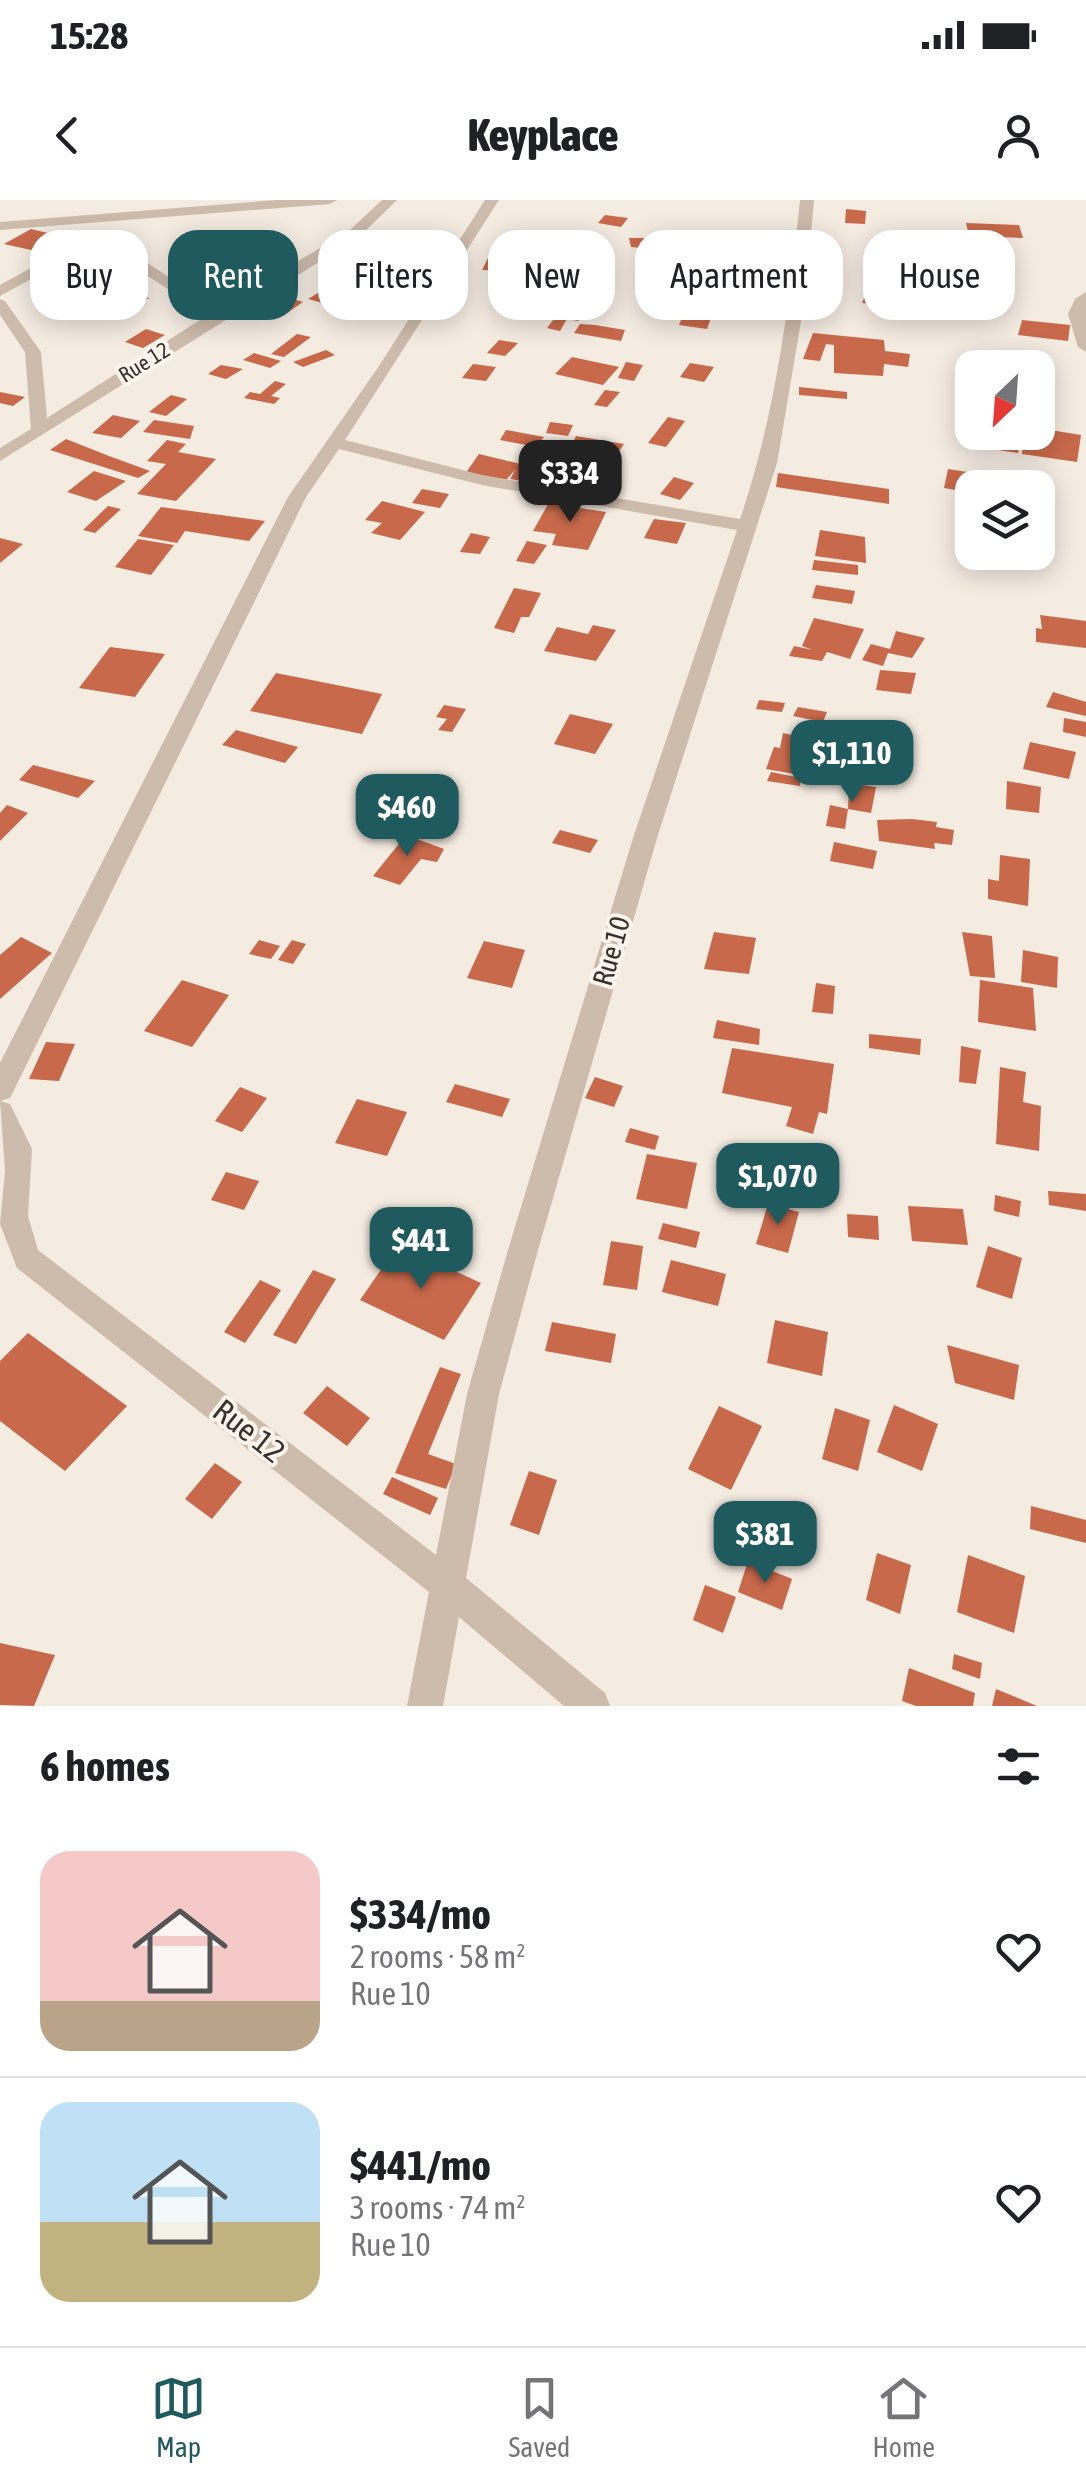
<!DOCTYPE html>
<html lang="en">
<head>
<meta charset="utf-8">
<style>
	:root { --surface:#fff; --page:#f2f2f2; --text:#202124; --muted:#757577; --line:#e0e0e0; --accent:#1f5a5e }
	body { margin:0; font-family:"Asap Condensed",sans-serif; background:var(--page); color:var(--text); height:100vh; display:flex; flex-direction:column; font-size:38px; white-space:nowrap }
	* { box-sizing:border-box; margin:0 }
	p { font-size:32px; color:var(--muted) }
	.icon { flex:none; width:55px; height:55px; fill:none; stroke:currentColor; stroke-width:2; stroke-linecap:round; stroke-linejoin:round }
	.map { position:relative; height:1506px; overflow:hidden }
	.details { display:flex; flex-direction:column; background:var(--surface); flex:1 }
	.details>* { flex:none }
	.top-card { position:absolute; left:30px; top:30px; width:1028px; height:90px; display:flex; gap:20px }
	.needle { width:65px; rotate:205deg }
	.controls { position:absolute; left:955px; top:150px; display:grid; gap:20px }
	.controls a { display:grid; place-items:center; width:100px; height:100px; border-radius:20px; background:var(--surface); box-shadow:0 5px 25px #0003; font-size:50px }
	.price { position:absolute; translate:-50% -85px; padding:0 22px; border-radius:20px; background:var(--accent); color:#fff; font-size:32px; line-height:65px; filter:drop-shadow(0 2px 5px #0008) }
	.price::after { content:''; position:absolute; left:50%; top:60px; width:30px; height:22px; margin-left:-15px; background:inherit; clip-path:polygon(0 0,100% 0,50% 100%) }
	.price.active { background:#222; color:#fff }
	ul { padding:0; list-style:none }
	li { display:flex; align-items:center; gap:30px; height:250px; padding:0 40px }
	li+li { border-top:2px solid var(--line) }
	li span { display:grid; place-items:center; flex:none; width:280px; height:200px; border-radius:30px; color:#555 }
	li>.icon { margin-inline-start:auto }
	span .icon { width:120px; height:120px; fill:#fffc; stroke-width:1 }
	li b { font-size:42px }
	h2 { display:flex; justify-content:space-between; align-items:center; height:120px; padding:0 40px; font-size:42px }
	.chip { padding:0 35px; border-radius:30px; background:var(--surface); box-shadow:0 5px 25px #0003; font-size:35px; line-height:90px }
	.chip.active { background:var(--accent); color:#fff }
	.status { display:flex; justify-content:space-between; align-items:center; height:70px; padding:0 50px; background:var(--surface); direction:ltr }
	.status svg { height:28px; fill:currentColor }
	header { display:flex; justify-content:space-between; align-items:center; height:130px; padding:0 40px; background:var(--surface); font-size:45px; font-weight:800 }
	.dock { display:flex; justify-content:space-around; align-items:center; height:140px; border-top:2px solid var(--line); background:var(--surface); font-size:28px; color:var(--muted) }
	.dock a { display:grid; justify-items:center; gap:5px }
	.dock .active { color:var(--accent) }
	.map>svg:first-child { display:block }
	.building { fill:#c8694b }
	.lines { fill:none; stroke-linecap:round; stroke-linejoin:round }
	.minor { fill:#cdbbac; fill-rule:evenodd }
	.labels { text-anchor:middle; stroke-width:8; stroke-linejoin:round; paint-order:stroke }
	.far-street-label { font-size:22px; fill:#3b302b; stroke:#fbf5ee }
	.street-label { font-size:28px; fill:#3b302b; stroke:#fbf5ee }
	.near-street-label { font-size:32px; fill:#3b302b; stroke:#fbf5ee }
</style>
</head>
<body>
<div class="status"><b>15:28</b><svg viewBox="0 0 49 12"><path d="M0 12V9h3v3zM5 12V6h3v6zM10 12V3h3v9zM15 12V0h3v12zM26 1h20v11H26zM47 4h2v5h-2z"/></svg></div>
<header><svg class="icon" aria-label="back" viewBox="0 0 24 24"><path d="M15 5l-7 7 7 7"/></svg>Keyplace<svg class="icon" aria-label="person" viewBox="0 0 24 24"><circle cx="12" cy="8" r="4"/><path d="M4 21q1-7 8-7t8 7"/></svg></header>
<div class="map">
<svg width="1086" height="1506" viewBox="0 0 1086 1506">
	<rect width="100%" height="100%" fill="#f4ebe1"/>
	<path class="building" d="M846,9L866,11L865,24L845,23Z
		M605,15L628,18L621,27L598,23Z
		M966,23L1019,25L1023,38L969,36Z
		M31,29L56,35L31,50L4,44Z
		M698,30L747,33L748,40L699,37Z
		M629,38H652L653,49L631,47Z
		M703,40L730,43L724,55L700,53Z
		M198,51L216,65L201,69L183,56Z
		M488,58L513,60L509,71L482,70Z
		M347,63L365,67L392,72L381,80L336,70Z
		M808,63L831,64L828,86L804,84Z
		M128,68L137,79L101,86L92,76Z
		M225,68L245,79L227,84L207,73Z
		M590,75L606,76L599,96L583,95Z
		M667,79L677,81L661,106L647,103Z
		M73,84L124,103L137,96L150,98L106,112L55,93Z
		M328,87L346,92L326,104L308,99Z
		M367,87L382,91L355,111L340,107Z
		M287,90L295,92L288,97L303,102L287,113L263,105Z
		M867,91L904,95L899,106L862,103Z
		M685,92L763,103L762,112L678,106Z
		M567,102L592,107L578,121L567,119L560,131L547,128Z
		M926,102L967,105V113L925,109Z
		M683,115L711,118L707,129L679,125Z
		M1022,120L1070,125L1068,141L1018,135Z
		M580,124L595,125L625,130L621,141L574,133Z
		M146,129L165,135L143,148L125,142Z
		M813,133L884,140L885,151L910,154L908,167L884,164L883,176L834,173V145L826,144L820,161L803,159Z
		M297,134L311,137L284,157L271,154Z
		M499,140L518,143L505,156L487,153Z
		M326,150L335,155L303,167L293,162Z
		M254,153L281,161L270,168L243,160Z
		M970,154L1000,156V165L970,162Z
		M1010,154L1033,157L1030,168H1007Z
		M572,157L619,167L603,185L555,174Z
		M626,162L643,165L634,181L618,178Z
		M690,163L714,167L704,182L680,177Z
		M473,164L496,167L486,181L462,178Z
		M221,165L243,169L226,179L208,174Z
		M275,181L286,184L271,196L280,198L274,204L244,198L250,192L260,194Z
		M799,187L847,192V199L799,195Z
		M605,190L620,192L607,207L594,205Z
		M0,192L25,197L13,206L0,203Z
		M171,195L187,199L166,216L149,212Z
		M113,215L140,221L121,238L92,233Z
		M668,217L685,221L666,247L648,243Z
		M154,220L194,226L190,239L143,232Z
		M550,222L573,225L568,236L546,233Z
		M1038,228L1081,235L1077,262L1022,254L1023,233L1018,253L998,250L1003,232H1038Z
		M506,230L544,237L536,247L500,240Z
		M576,236L624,244L617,254L571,247Z
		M66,239L109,256L150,271L138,278L50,250Z
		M167,240L186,244L178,252L216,259L176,301L137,294L166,264L147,261Z
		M479,254L521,264L545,269L534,283L510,279L516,269L505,281L465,274Z
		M948,269L974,273L968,292L944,288Z
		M94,271L126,281L96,301L67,292Z
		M778,273L889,289V304L776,287Z
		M674,277L694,283L680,300L660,294Z
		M422,289L449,294L440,308L412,303Z
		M551,299L567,302L566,306L606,312L588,350L552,345L556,334L533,331Z
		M382,301L425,312L400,340L371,333L382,323L365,320Z
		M108,306L121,309L95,333L83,330Z
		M161,307L265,321L249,341L185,331L177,343L138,336Z
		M654,319L686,323L677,344L644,338Z
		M820,330L865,337L866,363L815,356Z
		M471,333L490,337L480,354L460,352Z
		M965,335L972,336V352H982L979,358L956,355Z
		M0,338L23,344L0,363Z
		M138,339L174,345L151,375L115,367Z
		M527,341L547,345L534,364L516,361Z
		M814,360L858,365V375L812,370Z
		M816,385L855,391L852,404L812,398Z
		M514,388L541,393L529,417H521L514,433L494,428Z
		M1040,415L1086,421V448L1036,442V428L1042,429Z
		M814,418L864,429L850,459L827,452L822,461L789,456L794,446L813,450L802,446Z
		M593,425L616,430L596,461L544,451L557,427L588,434Z
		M896,431L925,438L912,458L888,453L883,466L862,460L871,444L890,449Z
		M110,447L165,454L135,497L79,488Z
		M880,470L916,473L911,494L876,490Z
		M276,473L382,494L362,534L250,511Z
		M1053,492L1086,502V516L1046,507Z
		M759,500L785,503L782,512L756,509Z
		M444,505L466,509L452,532L438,530L447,519L436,517Z
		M798,507L827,512L823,522L793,516Z
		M570,514L613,524L595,554L554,544Z
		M1064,518L1086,522V537L1063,532Z
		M236,530L298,547L285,563L222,545Z
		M783,533L826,542L818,578L766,569L774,547L780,548Z
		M1030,542L1076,552L1069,579L1023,569Z
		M33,565L95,581L78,598L19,580Z
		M771,572L801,578L800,586L767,581Z
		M1007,581L1041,587L1039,613L1006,609Z
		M849,583L876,587L871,613L848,609L845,629L826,626L830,605L848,609Z
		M7,605L28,613L0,641V613Z
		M912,619L937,622L936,627L954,630L952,645L934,643L935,649L879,641L877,620Z
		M560,630L598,640L590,653L552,643Z
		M406,635L444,649L437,662L421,659L400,685L373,676Z
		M834,642L877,651L873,669L830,661Z
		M1000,655L1030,659L1028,706L988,699V679L999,681Z
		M714,732L756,738L749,774L704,769Z
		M962,732L992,736L995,778L970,776Z
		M21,737L52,753L0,799V755Z
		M259,740L280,746L271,759L249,754Z
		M292,740L306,744L293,764L278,760Z
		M484,741L525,750L512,788L467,778Z
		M1023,750L1058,757L1057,788L1021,782Z
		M182,780L229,795L192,847L144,831Z
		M980,780L1033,788L1036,831L978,822Z
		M816,783L835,786L833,814L812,812Z
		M717,820L760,829L759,845L713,838Z
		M869,834L921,839L920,855L869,848Z
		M46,842L75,844L59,881L29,879Z
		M961,846L981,850L976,884L959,882Z
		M732,848L834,864L827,914L819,912L813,934L786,926L792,907L722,893Z
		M1000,867L1026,872L1023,902L1041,906L1039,951L996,944Z
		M595,877L623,886L614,907L585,898Z
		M455,884L510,899L502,917L446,902Z
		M240,887L267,898L242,932L215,921Z
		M357,899L407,912L387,956L335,943Z
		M630,928L659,936L655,950L625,942Z
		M647,954L697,963L687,1009L636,999Z
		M226,972L259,981L244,1010L211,1000Z
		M1048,991L1086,994V1011L1049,1005Z
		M995,995L1021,1001L1019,1017L994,1011Z
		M768,1004L799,1012L788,1053L756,1044Z
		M908,1006L963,1009L968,1045L912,1041Z
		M847,1014L878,1016L879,1040L848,1037Z
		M663,1023L700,1032L696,1048L658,1039Z
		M611,1041L643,1046L637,1090L603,1085Z
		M398,1045L481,1083L444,1140L360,1100Z
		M988,1046L1022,1058L1012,1099L976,1087Z
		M671,1060L726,1074L718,1106L662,1092Z
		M313,1070L336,1079L296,1144L273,1135Z
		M260,1080L281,1090L245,1143L224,1132Z
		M775,1120L828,1132L822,1176L767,1163Z
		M552,1122L616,1134L611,1163L545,1151Z
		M28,1133L127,1206L65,1271L0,1221V1161Z
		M947,1145L1019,1165L1014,1200L955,1183Z
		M440,1167L461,1174L428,1254L456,1264L446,1289L395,1273Z
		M327,1186L370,1218L347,1246L303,1213Z
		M894,1205L938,1224L922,1271L877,1252Z
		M719,1206L762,1226L731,1290L688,1269Z
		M835,1208L870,1220L858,1271L822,1259Z
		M215,1263L242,1282L212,1319L185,1299Z
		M529,1271L557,1280L539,1335L510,1325Z
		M392,1277L438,1298L430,1315L383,1294Z
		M1031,1306L1086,1320V1343L1030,1329Z
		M727,1311L768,1330L760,1351L719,1332Z
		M877,1353L911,1365L900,1414L866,1400Z
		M968,1355L1025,1376L1014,1433L957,1412Z
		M748,1361L792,1379L782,1410L738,1392Z
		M705,1385L736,1397L723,1433L693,1420Z
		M0,1443L55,1455L34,1506L0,1505Z
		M954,1454L982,1463L980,1479L952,1469Z
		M909,1468L975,1493L973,1506H916L902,1501Z
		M996,1489L1037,1506H992Z"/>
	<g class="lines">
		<path class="minor" d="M277,0H337L330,4L0,30V22Z
			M382,0H397L359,37L0,261V248L31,229L25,152L0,115V99L5,101L41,152L47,218L217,109L186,101L134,67L76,62L48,70L0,96V85L38,64L75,53L143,60L196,95L227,103L349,31Z
			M485,0H499L345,240L482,275L740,319C775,217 789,107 800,0H814L806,92L777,263L657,638L538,1050L499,1194L466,1378L605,1493L610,1506H564L459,1417L443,1506H407L429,1392L17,1068L0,1024L5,971L0,901L10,904L32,949L28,1016L38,1050L436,1355L467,1194L508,1050L633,638L737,330L482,285L339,249L306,297L14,890L10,898L0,901V863L288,297L379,166Z
			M1086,92V152L1078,147L1068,114L1075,99Z"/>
	</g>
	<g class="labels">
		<g class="far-street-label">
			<text transform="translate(144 162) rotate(-32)" y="8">Rue 12</text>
		</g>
		<g class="street-label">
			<text transform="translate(611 751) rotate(-74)" y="10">Rue 10</text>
		</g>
		<g class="near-street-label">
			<text transform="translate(249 1231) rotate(38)" y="11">Rue 12</text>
		</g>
	</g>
</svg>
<div class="controls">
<a><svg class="needle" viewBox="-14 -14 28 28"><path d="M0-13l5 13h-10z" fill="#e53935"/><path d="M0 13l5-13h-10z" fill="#757577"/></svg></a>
<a><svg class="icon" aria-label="layers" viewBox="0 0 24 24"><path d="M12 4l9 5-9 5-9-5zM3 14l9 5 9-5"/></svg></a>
</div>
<b class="price active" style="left:570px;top:325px">$334</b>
<b class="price" style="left:852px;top:605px">$1,110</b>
<b class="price" style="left:407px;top:659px">$460</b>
<b class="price" style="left:778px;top:1028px">$1,070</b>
<b class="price" style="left:421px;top:1092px">$441</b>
<b class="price" style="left:765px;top:1386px">$381</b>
<div class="top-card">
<a class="chip">Buy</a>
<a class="chip active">Rent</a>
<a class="chip">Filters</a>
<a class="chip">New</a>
<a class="chip">Apartment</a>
<a class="chip">House</a>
</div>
</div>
<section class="details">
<h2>6 homes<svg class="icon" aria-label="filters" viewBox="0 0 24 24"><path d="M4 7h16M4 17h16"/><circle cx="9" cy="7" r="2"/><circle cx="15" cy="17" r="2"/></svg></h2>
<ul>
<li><span style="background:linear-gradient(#f6c9c9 75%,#b9a48a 0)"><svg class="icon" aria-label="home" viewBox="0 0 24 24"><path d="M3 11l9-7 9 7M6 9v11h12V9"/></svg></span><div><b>$334/mo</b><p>2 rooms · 58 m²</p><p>Rue 10</p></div><svg class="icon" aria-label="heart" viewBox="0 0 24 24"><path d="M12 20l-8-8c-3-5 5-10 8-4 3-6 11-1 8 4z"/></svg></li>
<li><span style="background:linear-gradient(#bfe0f5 60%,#c2b280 0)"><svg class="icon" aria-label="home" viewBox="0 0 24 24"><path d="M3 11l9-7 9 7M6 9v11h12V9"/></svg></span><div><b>$441/mo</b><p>3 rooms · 74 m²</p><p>Rue 10</p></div><svg class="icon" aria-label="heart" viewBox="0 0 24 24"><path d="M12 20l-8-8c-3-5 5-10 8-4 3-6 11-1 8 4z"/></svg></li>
</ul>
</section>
<nav class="dock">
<a class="active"><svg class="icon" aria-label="map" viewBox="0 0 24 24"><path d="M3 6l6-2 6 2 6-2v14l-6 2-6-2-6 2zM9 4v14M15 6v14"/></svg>Map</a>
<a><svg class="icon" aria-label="saved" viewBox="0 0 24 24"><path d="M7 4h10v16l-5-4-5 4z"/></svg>Saved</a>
<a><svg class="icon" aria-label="home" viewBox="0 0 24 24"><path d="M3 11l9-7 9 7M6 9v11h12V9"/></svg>Home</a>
</nav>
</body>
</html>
